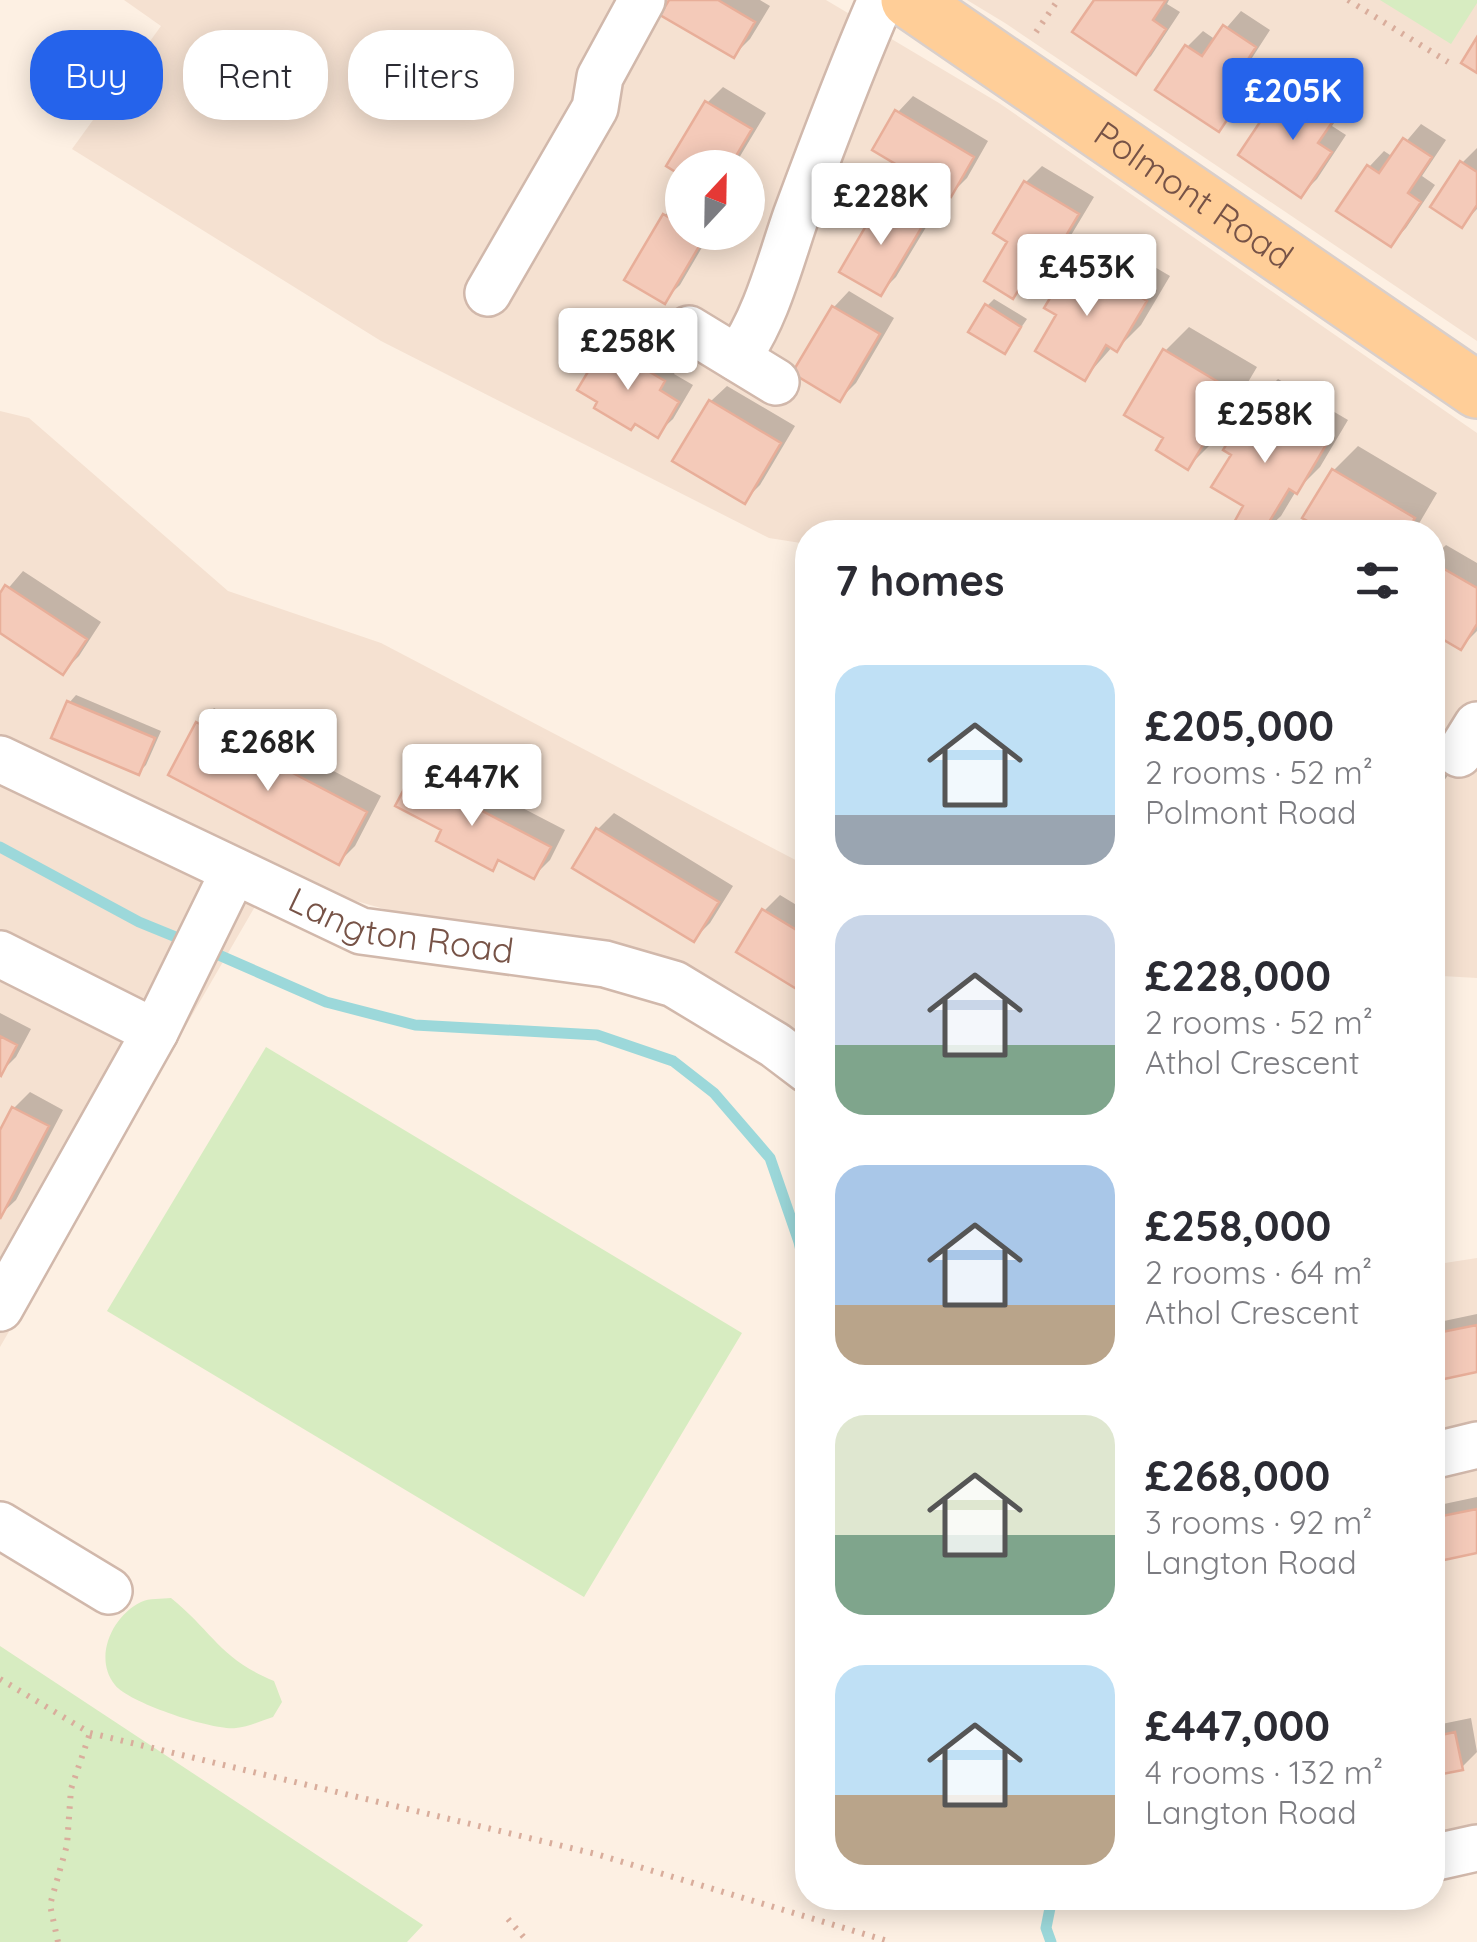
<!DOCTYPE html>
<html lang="en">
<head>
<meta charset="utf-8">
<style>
	:root { --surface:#fff; --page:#f2f2f3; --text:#2b2b33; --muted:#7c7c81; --accent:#2563eb }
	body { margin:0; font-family:Quicksand,sans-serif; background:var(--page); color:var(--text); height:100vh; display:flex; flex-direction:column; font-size:38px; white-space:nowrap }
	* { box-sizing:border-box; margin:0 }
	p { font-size:32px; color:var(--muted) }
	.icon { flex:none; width:55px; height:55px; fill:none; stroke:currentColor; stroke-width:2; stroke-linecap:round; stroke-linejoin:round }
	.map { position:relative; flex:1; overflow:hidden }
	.sheet { position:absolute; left:795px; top:520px; width:650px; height:1390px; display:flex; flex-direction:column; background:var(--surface); border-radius:40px; box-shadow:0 5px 25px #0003 }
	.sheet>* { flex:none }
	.hud { position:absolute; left:30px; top:30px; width:615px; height:90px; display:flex; gap:20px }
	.needle { width:65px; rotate:22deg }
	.fabs { position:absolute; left:665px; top:150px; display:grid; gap:20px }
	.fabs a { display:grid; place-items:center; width:100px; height:100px; border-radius:50%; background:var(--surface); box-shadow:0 5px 25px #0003; font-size:50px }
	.price { position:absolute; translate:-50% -85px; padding:0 22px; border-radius:10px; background:#fff; color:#222; font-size:32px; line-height:65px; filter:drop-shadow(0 2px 5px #0008) }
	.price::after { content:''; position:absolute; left:50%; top:60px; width:30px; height:22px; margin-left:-15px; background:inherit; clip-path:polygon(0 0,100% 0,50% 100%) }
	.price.selected { background:var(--accent); color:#fff }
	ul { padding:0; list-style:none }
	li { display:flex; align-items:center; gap:30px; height:250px; padding:0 40px }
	li span { display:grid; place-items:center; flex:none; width:280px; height:200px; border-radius:30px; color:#555 }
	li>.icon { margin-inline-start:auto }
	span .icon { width:120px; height:120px; fill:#fffc; stroke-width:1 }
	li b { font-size:42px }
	h2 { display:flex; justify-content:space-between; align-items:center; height:120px; padding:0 40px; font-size:42px }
	.chip { padding:0 35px; border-radius:40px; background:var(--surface); box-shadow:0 5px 25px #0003; font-size:35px; line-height:90px }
	.chip.selected { background:var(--accent); color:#fff }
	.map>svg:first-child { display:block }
	.residential { fill:#f5e1d1; fill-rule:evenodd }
	.green { fill:#d7ecc1 }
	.shadow { fill:#0003 }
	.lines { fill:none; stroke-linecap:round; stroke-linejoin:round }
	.stream { stroke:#9cd8da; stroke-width:11 }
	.building { fill:#f4cab9; stroke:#e8ae99; stroke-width:2.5 }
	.minor-casing { stroke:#d1b8ab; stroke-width:50 }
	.major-casing { stroke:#d9cfcb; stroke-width:60 }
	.path { stroke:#d9ad9c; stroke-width:6; stroke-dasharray:2.5 8; stroke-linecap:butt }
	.minor { stroke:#fff; stroke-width:45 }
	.major { stroke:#ffce98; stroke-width:55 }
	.labels { text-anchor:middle; stroke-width:9; stroke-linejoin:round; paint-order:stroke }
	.street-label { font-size:35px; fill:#775347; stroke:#fff5ea }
</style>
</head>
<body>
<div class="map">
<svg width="1477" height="1942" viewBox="0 0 1477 1942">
	<rect width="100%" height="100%" fill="#fdf0e3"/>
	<path class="residential" d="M124,0H826L999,103L1477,433V978L1442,976L1433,971L1432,532H808L807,544L769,538L381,341L72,149L161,26ZM682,168H748V232H682Z
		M967,0H1477V341L1005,23Z
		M0,411L29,418L228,591L381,643L807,866V1045L444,926L272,877L0,1347Z
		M1477,1258V1827L1432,1838V1265Z"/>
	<path class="green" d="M1380,0H1477V3L1451,44Z
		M266,1047L742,1333L584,1597L107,1311Z
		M171,1598C213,1632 220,1659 274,1681L282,1702L273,1717C261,1721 248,1727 236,1728C214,1731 129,1703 115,1685C93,1658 112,1616 141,1602C149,1598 162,1599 171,1598Z
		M0,1646L423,1925L407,1942H0Z"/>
	<path class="shadow" d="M672,0H760L770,6L750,39L734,55Z
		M1097,0H1169L1167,4L1180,12L1151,56L1135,72Z
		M1241,11L1270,30L1250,61L1263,70L1234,113L1218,129L1187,47L1203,31L1216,40Z
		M1327,71L1356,91L1332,126L1346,135L1317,179L1301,195L1270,112L1285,96L1299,105Z
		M723,87L766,113L733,168H682V173L670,165L707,103Z
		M913,96L988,141L967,178L951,194L898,112Z
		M1421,124L1446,140L1422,176L1435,185L1406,228L1391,244L1369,167L1384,151L1393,157Z
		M1477,148V209L1462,225V163Z
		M1042,166L1094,197L1064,247L1048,263L1041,259L1029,280L1013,296L1010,241L1026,182Z
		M899,186L937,209L896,277L880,293L883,202Z
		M681,200L682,232H711L680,285L664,300L628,279L665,215Z
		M1100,235L1170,276L1141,325L1117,349L1113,346L1085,378L1060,314L1047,308L1076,259Z
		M849,291L894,318L856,383L840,399L834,307Z
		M994,299L1027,319L1005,351L987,306Z
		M1189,327L1257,367L1212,443L1188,467L1166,437L1165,351Z
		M621,331L679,365L674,374L693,385L673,419L657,434L601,401L606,346Z
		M1278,379L1348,420L1320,467L1296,491L1281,516L1264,532H1244L1234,527L1247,505L1234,454L1254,403Z
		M727,386L795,426L760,485L744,501L711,401Z
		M1358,446L1437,493L1414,532H1315L1334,470Z
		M1446,545L1477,563V631L1461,647L1432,630V558Z
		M23,571L101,622L79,656L63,672L0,631V598Z
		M76,695L161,731L146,765L139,772L69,703Z
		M214,708L381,796L355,846L339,862L198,724Z
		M1432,754L1453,768L1432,798Z
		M430,760L565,830L550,860L534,876L501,859L492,868L445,829L414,776Z
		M614,813L733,886L710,923L694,939L598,829Z
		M780,895L808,912V993L764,911Z
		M0,1013L31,1029L16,1057L0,1073Z
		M30,1092L63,1110L16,1200L0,1215V1135L14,1108Z
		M1477,1314V1369L1437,1378L1432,1332L1444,1321Z
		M1477,1497V1550L1436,1559L1432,1516L1444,1504Z
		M1471,1718L1477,1752L1462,1767L1432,1773V1726Z"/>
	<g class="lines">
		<path class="stream" d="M0,847L139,922L188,942
			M205,949L326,1002L415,1025L597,1035L673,1061L714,1093L770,1158L799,1242L808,1281
			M1051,1942L1046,1928L1052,1898"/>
	</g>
	<path class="building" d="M669,0H718L755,22L734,58L660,15Z
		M1094,0H1166L1153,20L1166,29L1136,75L1072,32Z
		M1223,25L1256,47L1236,78L1249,87L1219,132L1155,90L1185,45L1202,56Z
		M1477,37V73L1461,63Z
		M1309,86L1342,108L1318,143L1332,152L1301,198L1238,155L1268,110L1284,122Z
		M705,101L752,129L729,168H682V176L666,166Z
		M895,110L974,157L951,197L872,150Z
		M1403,138L1432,157L1408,193L1421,202L1391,247L1336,211L1367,165L1379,173Z
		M1460,161L1477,172V205L1462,228L1430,207Z
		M1024,181L1079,214L1048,266L1037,260L1013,299L984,281L1007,242L993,233Z
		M881,200L923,225L881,296L839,272Z
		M663,214L682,225V232H695L704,238L665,304L624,280Z
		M1074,258L1147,301L1117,352L1106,345L1085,381L1035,351L1056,315L1044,308Z
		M985,304L1021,327L1005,354L968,332Z
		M832,306L880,334L840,402L792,373Z
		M604,345L665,381L660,390L679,402L658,438L635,424L631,430L594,408L597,402L577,390Z
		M1163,349L1235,392L1188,470L1156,450L1163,438L1124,415Z
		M709,400L781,443L745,504L672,461Z
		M1252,401L1326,445L1297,494L1289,489L1263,532H1239L1231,528L1243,506L1211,487L1231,455L1223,450Z
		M1332,469L1415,518L1406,532H1312L1316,526L1302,518Z
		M1432,562L1477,588V624L1461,650L1432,633Z
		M5,585L87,639L63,675L0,633V593Z
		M67,701L155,738L139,775L51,738Z
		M196,722L367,812L339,865L168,775Z
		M412,774L551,847L534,879L498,860L493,871L436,841L441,830L395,806Z
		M596,828L719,902L694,942L572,868Z
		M762,909L808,937V996L736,952Z
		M0,1036L17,1045L1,1076L0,1075Z
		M12,1107L49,1126L0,1219V1130Z
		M1477,1325V1372L1435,1381L1432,1334Z
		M1477,1509V1553L1435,1562L1432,1518Z
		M1455,1732L1463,1770L1432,1776V1737Z"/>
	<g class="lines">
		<g class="minor-casing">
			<g id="minor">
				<path d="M488,293L595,108L600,77L642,0"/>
				<path d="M689,329L776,382"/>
				<path d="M737,358C766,319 780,262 796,216C823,143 850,71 881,0"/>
				<path d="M1459,754L1477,725"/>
				<path id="s1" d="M0,759L361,931L605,964L674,984L775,1045L808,1070"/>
				<path d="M0,954L155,1032"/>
				<path d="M0,1308L155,1032L234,871"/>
				<path d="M1432,1456L1477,1445"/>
				<path d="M0,1525L109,1591"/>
				<path d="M1432,1858L1477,1848"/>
			</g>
		</g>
		<g class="major-casing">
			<g id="major">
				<path id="s2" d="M909,0L1477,390"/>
			</g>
		</g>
		<path class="path" d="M1348,0L1448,62
			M1036,32L1058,0
			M0,1679L90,1733L596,1854L891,1942
			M508,1919L528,1942
			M58,1942L50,1905L67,1845L71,1789L90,1733"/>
		<use href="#minor" class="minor"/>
		<use href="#major" class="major"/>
	</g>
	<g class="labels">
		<g class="street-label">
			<text dy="12" stroke="none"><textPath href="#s2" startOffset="345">Polmont Road</textPath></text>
			<text dy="12" stroke="none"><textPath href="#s1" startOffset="438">Langton Road</textPath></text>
		</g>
	</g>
</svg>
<div class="fabs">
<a><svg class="needle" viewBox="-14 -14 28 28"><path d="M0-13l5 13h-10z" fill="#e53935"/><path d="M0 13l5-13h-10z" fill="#7c7c81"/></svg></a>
</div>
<b class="price selected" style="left:1293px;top:143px">£205K</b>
<b class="price" style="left:881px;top:248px">£228K</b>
<b class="price" style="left:1087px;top:319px">£453K</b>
<b class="price" style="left:628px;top:393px">£258K</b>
<b class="price" style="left:1265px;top:466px">£258K</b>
<b class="price" style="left:268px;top:794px">£268K</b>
<b class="price" style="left:472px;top:829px">£447K</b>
<div class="hud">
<a class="chip selected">Buy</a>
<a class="chip">Rent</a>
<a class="chip">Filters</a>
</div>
<section class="sheet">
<h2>7 homes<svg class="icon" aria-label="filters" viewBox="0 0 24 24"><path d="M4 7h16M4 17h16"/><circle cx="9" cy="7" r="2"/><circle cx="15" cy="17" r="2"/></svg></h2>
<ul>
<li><span style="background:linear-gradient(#bfe0f5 75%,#9aa5b1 0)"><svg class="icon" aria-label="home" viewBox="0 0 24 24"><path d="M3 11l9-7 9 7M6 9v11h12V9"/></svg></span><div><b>£205,000</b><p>2 rooms · 52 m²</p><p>Polmont Road</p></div></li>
<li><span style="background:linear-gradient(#c9d6e8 65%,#7fa58c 0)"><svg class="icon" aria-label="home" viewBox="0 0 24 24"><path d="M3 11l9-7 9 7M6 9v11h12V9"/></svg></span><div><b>£228,000</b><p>2 rooms · 52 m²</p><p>Athol Crescent</p></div></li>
<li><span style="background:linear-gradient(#a9c7e8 70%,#b9a48a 0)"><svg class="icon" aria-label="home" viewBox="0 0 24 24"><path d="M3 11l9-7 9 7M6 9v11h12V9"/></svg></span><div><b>£258,000</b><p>2 rooms · 64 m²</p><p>Athol Crescent</p></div></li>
<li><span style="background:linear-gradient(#dfe7d0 60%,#7fa58c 0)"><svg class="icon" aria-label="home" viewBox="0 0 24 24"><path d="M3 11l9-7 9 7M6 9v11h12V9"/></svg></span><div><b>£268,000</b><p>3 rooms · 92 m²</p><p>Langton Road</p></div></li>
<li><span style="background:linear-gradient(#bfe0f5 65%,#b9a48a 0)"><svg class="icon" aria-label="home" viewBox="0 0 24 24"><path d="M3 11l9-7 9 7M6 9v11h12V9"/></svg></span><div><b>£447,000</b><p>4 rooms · 132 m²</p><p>Langton Road</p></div></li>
</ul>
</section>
</div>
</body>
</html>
